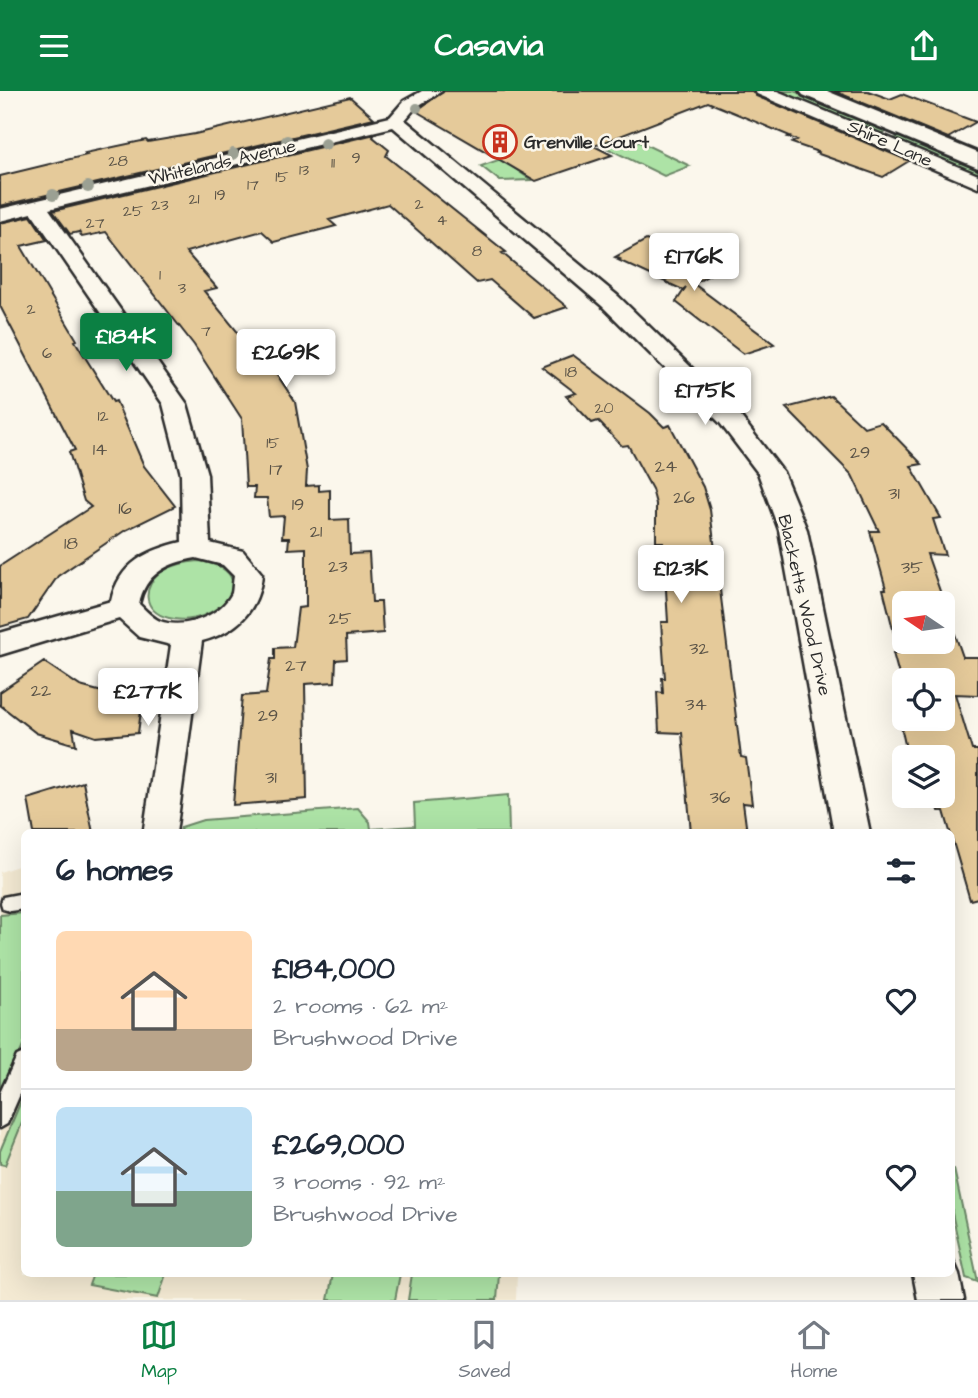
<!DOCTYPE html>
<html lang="en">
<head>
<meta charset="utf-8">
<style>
	:root { --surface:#fff; --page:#f6f6f7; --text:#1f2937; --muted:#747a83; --line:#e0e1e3; --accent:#0b8043 }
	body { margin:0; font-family:"Architects Daughter",sans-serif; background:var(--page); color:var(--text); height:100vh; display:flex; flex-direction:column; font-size:26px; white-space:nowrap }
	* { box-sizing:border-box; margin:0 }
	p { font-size:23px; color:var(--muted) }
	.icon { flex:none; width:38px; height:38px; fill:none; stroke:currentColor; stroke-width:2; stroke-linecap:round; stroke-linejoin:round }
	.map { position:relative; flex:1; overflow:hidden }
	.details { position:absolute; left:21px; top:738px; width:934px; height:448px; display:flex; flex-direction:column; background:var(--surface); border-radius:10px; box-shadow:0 7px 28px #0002 }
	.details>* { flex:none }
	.needle { width:46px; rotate:283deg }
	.controls { position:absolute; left:892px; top:500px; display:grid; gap:14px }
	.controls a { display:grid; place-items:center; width:63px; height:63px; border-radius:10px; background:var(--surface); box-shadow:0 7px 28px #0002; font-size:35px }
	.price { position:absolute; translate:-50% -60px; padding:0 16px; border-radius:7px; background:#fff; color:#222; font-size:23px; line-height:46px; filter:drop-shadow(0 2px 4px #0008) }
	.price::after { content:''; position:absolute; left:50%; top:42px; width:21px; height:16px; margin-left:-10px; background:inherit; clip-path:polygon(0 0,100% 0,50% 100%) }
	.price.active { background:var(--accent); color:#fff }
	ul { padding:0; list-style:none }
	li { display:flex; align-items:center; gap:21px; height:175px; padding:0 35px }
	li+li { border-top:2px solid var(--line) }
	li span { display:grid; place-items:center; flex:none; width:196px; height:140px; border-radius:10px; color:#555 }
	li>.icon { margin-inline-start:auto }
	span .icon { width:84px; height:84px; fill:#fffc; stroke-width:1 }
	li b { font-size:30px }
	h2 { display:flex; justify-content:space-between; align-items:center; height:84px; padding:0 35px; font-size:30px }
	header { display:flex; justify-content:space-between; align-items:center; height:91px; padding:0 35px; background:var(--accent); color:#fff; font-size:32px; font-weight:700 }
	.tabs { display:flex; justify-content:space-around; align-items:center; height:98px; border-top:2px solid var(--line); background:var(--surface); font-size:19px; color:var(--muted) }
	.tabs a { display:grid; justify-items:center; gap:4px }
	.tabs .active { color:var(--accent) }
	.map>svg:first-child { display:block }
	.built { fill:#f4ead3 }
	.green { fill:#ade3a6; stroke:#6c8768; stroke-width:2 }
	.building { fill:#e5ca9a; stroke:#2b2b2b; stroke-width:2; fill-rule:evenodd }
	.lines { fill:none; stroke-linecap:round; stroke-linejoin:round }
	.service-casing { stroke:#2b2b2b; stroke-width:5 }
	.minor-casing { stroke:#2b2b2b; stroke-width:5 }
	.tertiary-casing { stroke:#2b2b2b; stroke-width:6 }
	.service { fill:#fbf7ec; fill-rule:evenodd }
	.minor { fill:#fbf7ec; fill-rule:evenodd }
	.tertiary { fill:#fbf7ec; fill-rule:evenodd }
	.tree { fill:#9ba093 }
	.labels { text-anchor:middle; stroke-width:5; stroke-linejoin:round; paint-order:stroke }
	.far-number-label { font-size:16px; fill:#5a5347 }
	.far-poi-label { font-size:18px; font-weight:bold; fill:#2b2b2b; stroke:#fbf7ec; text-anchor:start }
	.far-street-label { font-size:18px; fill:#2b2b2b; stroke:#fbf7ec }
	.number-label { font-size:18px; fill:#5a5347 }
</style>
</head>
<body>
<header><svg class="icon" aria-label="menu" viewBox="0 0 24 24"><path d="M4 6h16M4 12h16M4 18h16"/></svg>Casavia<svg class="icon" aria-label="share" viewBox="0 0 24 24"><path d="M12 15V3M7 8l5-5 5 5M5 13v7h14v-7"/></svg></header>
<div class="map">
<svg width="978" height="1209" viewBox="0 0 978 1209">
	<rect width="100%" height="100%" fill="#fbf7ec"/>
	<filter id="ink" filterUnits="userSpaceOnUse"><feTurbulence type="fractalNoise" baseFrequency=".0143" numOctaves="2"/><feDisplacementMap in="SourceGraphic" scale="14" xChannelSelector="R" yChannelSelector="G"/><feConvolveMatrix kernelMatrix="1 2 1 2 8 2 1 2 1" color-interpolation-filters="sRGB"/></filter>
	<g filter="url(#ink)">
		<path class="built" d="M24,773V1183H517L516,1209H0V781Z"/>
		<path class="green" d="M772,0H794L889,40L877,44Z
			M583,38L613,52L630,46L690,75L664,85L574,41Z
			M902,45L978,76V86L890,49Z
			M501,68L531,89L500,90L481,75Z
			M199,470C268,480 216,539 169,527C142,521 141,494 163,480C174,473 186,471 199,470Z
			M508,704L509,742H180L181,736L203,729L358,717L370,731L371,738L415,735L414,712Z
			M24,822V953L0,1008V824Z
			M24,1003V1027L5,1074L0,1073V1060Z
			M952,1078H954L978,1191L966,1187L952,1122Z
			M93,1183H166L158,1207L89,1194Z
			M333,1183H400L395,1209H328Z
			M412,1183H499L497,1209H408Z"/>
		<path class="building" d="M444,0H752L756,5L909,70L883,86L816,62L818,61L792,52L797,49L788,46L790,45L708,11L594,55L612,64L536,90L416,20Z
			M834,0H868L890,8L902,3L976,31L948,47Z
			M350,6L374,27L0,115V85L87,64L85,62L146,49L148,51L195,43Z
			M375,43L373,46L389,59L386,65L506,161L502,162L567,216L534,227L490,189L477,192L388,113L329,129L336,135L274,151L262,140L186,161L217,197L204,200L272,283L276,282L295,311L307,379L306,395L319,394V400L330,399V429L349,428L350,463L369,462L372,511H381L383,542L346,545L347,568L336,569L335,591L305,593L307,708L233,714L242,605L266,603L271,568H275V557L293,556L298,517L306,516V457L288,458L289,447H282L284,425L269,426L267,407H254L255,396H246L242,328L194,254L106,141L82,146L79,141L70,143L53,120Z
			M31,125L47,149L21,155L77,249L75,250L113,311L116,310L144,375L175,415L124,440L58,485L28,528L0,536V475L91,416L84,410L69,361L75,359L0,215V132Z
			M646,149L716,180L694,193L774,253L743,263L676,211L686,196L683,199L618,169L620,168L615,166Z
			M573,264L650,322L664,336L670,334L703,396L710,419L741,666L746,667L752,713L743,712L747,742H691L682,642L659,641L657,601L663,602L662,587H665L661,531H668L663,451H656V413L652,398L628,354L622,355L598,330L592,332L566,305L576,302L542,276Z
			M831,305L864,336L881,331L922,373L911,375L941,427L933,428L945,464L927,463L963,566H978V604L955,603L972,659H978V807L970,809L944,720H939L935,705H943V667H908L899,626L943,628V590H905V606L893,562H899L883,498H886L870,440H879L852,384L786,317ZM905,513H943V551H905Z
			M44,571L80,595L106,602L109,597L143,606L138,642L96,646L73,638L76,654L36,642L0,614V601Z
			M83,691L93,742H34L28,708Z"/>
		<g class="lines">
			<g class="service-casing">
				<path id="service" d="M24,802V818L10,820L3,818L1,812L3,806Z
					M24,962V994L7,1033L0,1037V1002L17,965Z"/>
			</g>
			<g class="minor-casing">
				<path id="minor" d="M422,0H442L416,16L405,29L618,205L738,322L783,381L807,439L870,742H834L779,439L758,382L720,332L602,215L393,36L49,118L187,313L207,383L210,452L243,460L262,483C259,519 237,541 202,550L176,742H146L144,738L171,554L139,546L119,528L0,564V542L111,510C119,472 148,459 182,451L181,383L163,313L32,122L0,130V118L390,26L404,10ZM196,467L223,474L234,485C233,490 233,497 232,502C221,525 184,539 160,530C153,527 145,519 139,513C145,483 167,472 196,467Z
					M755,0H777L978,84V97L757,3Z
					M952,1167L959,1183L964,1209H918L913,1183H952Z"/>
			</g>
			<g class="tertiary-casing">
				<path id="tertiary" d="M800,0H827L978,62V77L803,4Z"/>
			</g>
			<use href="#service" class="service"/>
			<use href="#minor" class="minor"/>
			<use href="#tertiary" class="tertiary"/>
		</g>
		<g class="tree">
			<circle cx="417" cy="17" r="5"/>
			<circle cx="287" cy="50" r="6"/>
			<circle cx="325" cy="53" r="6"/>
			<circle cx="233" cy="63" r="6"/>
			<circle cx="88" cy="96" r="6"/>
			<circle cx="53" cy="104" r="6"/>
		</g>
	</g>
	<defs>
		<g id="building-ring" transform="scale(1.75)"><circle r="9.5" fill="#fbf7ec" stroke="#c8321e" stroke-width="1.5"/><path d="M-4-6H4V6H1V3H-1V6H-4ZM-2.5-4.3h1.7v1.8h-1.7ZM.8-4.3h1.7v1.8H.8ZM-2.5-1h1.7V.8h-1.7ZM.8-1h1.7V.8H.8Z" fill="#c8321e"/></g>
	</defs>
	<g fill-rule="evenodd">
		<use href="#building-ring" x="500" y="51"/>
	</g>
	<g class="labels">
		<g class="far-number-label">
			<text x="356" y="72">9</text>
			<text x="118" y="75">28</text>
			<text x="333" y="77">11</text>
			<text x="304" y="84">13</text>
			<text x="282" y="91">15</text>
			<text x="253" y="99">17</text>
			<text x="220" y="109">19</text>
			<text x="194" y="113">21</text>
			<text x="419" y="118">2</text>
			<text x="160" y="119">23</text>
			<text x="133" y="125">25</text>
			<text x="442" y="134">4</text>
			<text x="95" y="137">27</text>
			<text x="477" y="165">8</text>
			<text x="160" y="189">1</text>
			<text x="182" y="202">3</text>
			<text x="31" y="223">2</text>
			<text x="206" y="245">7</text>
			<text x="47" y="267">6</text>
			<text x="571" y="286">18</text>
			<text x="604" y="322">20</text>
			<text x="103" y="330">12</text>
			<text x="273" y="357">15</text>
		</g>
		<g class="far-poi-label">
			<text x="524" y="57">Grenville Court</text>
		</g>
		<g class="far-street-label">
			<text transform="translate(890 52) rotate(24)" y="6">Shire Lane</text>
			<text transform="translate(222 71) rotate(-13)" y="6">Whitelands Avenue</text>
			<text transform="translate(805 514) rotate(77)" y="6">Blacketts Wood Drive</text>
		</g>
		<g class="number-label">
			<text x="100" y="364">14</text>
			<text x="860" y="367">29</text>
			<text x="666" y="381">24</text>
			<text x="276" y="384">17</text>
			<text x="894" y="408">31</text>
			<text x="684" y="412">26</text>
			<text x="298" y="419">19</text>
			<text x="125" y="423">16</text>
			<text x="316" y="446">21</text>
			<text x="71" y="458">18</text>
			<text x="338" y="481">23</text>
			<text x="912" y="482">35</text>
			<text x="340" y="533">25</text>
			<text x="699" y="563">32</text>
			<text x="296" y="580">27</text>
			<text x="41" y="605">22</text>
			<text x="696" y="619">34</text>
			<text x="268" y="630">29</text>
			<text x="271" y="692">31</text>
			<text x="720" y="712">36</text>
		</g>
	</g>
</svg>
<div class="controls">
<a><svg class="needle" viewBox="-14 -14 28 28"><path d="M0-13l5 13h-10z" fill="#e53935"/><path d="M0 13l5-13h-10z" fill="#747a83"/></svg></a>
<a><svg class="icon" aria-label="locate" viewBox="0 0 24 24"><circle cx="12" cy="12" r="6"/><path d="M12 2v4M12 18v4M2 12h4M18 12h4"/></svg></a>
<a><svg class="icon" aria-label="layers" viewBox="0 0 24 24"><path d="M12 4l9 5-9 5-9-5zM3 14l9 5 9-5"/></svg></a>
</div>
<b class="price" style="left:694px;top:202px">£176K</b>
<b class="price active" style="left:126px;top:282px">£184K</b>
<b class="price" style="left:286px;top:298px">£269K</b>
<b class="price" style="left:705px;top:336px">£175K</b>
<b class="price" style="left:681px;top:514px">£123K</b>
<b class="price" style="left:148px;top:637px">£277K</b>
<section class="details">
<h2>6 homes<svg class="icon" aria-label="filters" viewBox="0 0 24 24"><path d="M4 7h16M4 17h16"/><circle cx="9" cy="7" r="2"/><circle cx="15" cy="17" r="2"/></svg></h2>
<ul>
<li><span style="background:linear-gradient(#ffd9b3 70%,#b9a48a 0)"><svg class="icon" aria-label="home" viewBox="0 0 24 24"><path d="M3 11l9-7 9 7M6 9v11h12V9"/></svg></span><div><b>£184,000</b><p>2 rooms · 62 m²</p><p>Brushwood Drive</p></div><svg class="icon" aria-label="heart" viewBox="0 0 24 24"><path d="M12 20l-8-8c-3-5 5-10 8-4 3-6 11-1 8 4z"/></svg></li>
<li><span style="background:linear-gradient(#bfe0f5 60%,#7fa58c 0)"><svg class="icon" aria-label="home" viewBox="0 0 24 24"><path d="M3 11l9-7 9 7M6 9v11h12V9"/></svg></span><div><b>£269,000</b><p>3 rooms · 92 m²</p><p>Brushwood Drive</p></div><svg class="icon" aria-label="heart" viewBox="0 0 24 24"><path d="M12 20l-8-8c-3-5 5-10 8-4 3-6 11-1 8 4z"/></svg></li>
</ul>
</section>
</div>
<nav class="tabs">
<a class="active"><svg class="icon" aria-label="map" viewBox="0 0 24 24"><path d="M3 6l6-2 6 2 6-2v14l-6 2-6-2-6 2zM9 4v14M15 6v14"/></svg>Map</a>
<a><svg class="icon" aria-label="saved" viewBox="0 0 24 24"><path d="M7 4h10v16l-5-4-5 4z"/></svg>Saved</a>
<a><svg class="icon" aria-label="home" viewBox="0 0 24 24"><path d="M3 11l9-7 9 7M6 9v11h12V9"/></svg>Home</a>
</nav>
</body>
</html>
